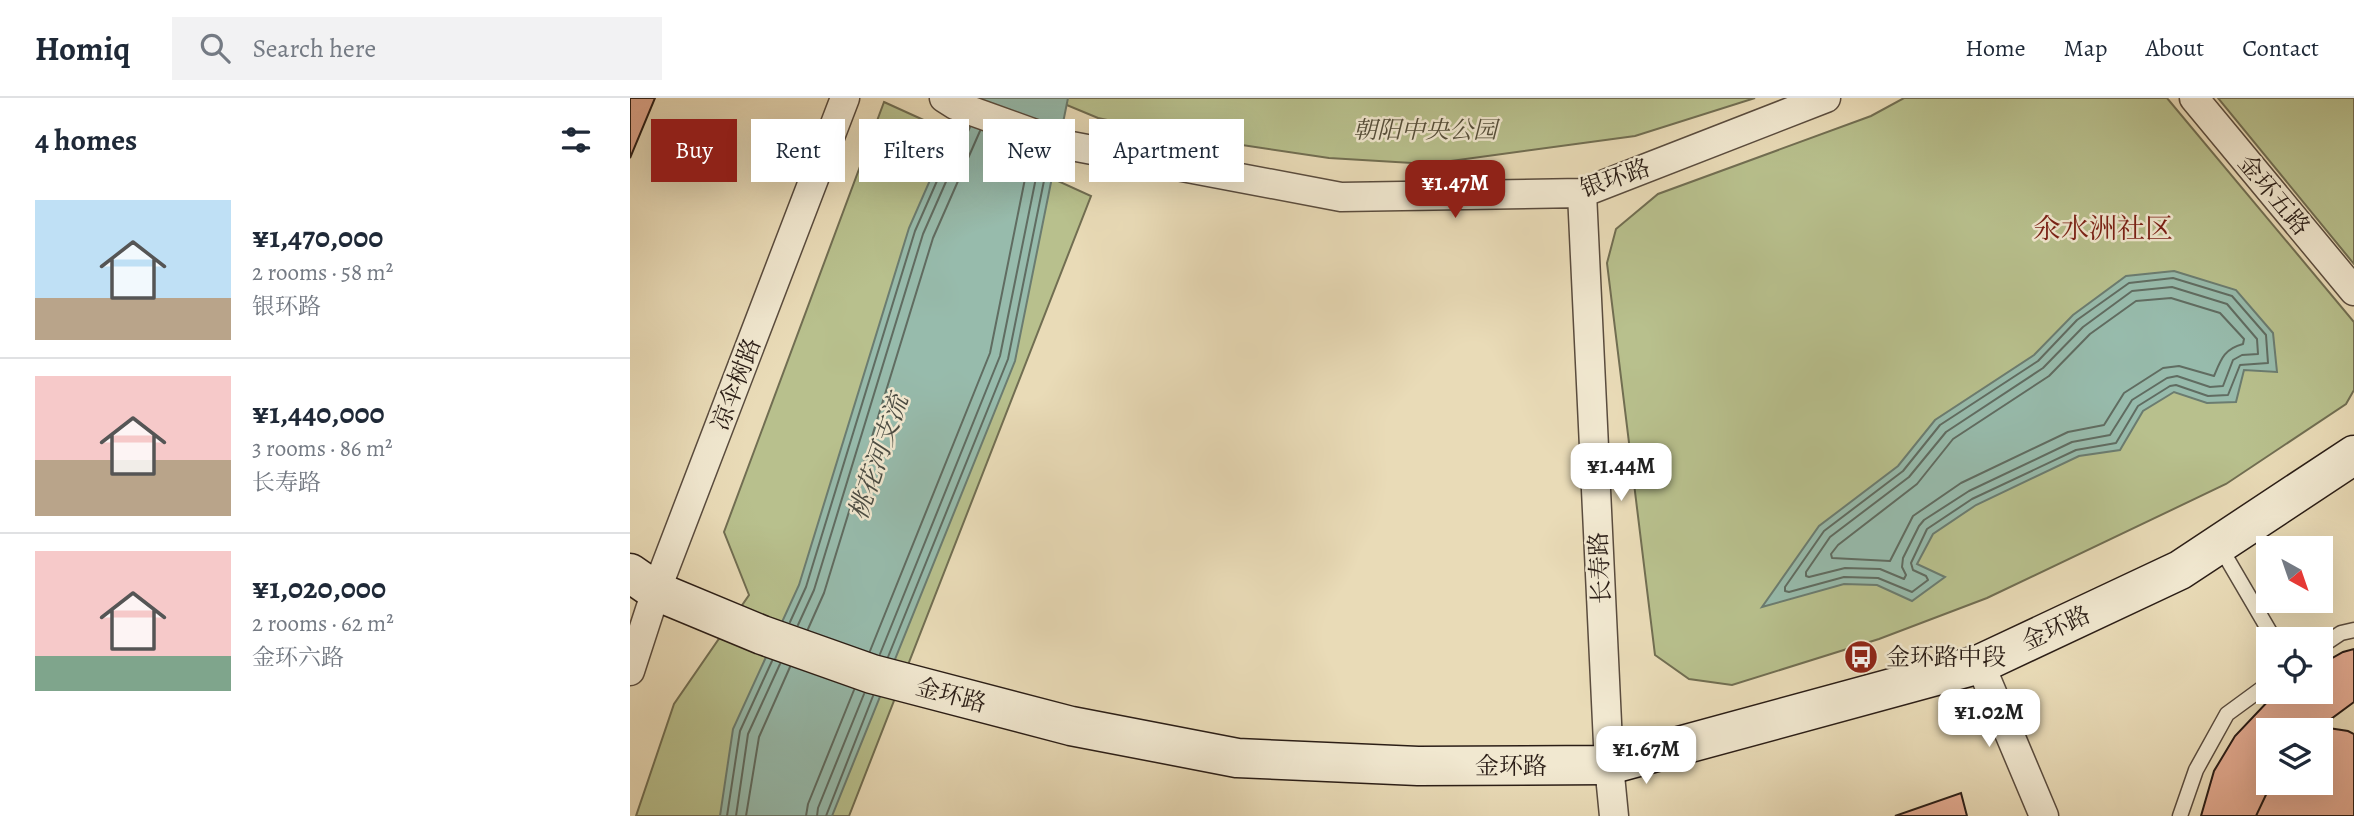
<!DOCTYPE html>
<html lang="en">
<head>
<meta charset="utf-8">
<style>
	:root { --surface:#fff; --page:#f2f2f3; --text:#1f2937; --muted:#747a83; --line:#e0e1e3; --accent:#8f2418 }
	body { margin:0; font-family:Alegreya,"Noto Serif SC",serif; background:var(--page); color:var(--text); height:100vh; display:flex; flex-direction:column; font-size:26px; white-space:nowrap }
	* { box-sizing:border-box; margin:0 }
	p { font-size:23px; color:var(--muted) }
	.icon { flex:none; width:38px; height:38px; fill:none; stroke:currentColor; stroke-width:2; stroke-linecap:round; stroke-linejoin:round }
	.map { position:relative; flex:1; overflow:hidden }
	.side { display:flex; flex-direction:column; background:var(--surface); width:630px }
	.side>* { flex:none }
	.top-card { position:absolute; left:21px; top:21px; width:665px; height:63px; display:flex; gap:14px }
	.needle { width:46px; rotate:140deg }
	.buttons { position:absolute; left:1626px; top:438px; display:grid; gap:14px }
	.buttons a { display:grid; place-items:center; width:77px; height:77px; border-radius:0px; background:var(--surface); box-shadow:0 7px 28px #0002; font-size:35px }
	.price { position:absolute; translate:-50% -60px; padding:0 16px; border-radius:14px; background:#fff; color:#222; font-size:23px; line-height:46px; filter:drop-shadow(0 2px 4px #0008) }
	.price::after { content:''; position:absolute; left:50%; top:42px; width:21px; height:16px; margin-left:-10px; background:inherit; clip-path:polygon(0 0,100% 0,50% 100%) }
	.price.selected { background:var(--accent); color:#fff }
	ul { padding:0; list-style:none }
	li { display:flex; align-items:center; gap:21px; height:175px; padding:0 35px }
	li+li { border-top:2px solid var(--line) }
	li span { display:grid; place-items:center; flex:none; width:196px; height:140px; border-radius:0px; color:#555 }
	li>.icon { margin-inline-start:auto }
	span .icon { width:84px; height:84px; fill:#fffc; stroke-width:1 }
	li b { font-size:30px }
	h2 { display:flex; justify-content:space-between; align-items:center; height:84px; padding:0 35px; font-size:30px }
	.chip { padding:0 24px; border-radius:0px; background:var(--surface); box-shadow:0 7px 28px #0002; font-size:24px; line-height:63px }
	.chip.selected { background:var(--accent); color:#fff }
	header { display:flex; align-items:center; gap:42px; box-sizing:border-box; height:98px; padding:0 35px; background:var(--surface); border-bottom:2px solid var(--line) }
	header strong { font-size:33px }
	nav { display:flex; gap:38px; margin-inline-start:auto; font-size:24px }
	.search { width:490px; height:63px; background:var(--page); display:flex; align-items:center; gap:18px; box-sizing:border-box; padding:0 24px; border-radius:0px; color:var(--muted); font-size:26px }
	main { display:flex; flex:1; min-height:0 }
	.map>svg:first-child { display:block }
	.green { fill:#b8c08d; stroke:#716e52; stroke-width:2 }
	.water { fill:#97bbac; stroke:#6b7c70; stroke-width:2 }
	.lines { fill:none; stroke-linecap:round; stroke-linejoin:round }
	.shore { stroke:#606c61; stroke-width:2 }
	.building { fill:#e3aa90; stroke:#2a1d16; stroke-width:2 }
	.lane-casing { stroke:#5a4c3e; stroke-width:17 }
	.street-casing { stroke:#5a4c3e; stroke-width:31 }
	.secondary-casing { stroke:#2a1d16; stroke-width:41 }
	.lane { stroke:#f1e8d0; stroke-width:14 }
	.street { stroke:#f1e8d0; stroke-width:28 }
	.secondary { stroke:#f1e8d0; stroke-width:38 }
	.labels { text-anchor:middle; stroke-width:5; stroke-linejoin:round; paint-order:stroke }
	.park-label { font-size:24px; font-style:italic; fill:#554e3a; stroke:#f1e8d0 }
	.street-label { font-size:24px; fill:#2a1d16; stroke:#f1e8d0 }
	.poi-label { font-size:24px; fill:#2a1d16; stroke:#f1e8d0; text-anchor:start }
	.water-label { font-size:26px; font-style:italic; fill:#4b4c43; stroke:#f1e8d0 }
	.quarter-label { font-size:28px; fill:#7a1f14; stroke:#f1e8d0 }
</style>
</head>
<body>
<header>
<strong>Homiq</strong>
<div class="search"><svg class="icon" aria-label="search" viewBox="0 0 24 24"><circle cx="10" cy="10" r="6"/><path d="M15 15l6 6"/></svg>Search here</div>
<nav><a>Home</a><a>Map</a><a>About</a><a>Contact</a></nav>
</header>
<main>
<section class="side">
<h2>4 homes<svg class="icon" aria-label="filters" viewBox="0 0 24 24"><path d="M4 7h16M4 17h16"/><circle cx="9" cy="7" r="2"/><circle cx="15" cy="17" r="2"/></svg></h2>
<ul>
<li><span style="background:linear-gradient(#bfe0f5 70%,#b9a48a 0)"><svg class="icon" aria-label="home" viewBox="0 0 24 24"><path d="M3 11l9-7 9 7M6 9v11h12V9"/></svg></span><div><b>¥1,470,000</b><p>2 rooms · 58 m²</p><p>银环路</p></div></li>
<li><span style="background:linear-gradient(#f6c9c9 60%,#b9a48a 0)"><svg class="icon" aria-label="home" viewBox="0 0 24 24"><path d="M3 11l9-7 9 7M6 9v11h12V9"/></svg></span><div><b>¥1,440,000</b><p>3 rooms · 86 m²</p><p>长寿路</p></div></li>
<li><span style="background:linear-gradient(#f6c9c9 75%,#7fa58c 0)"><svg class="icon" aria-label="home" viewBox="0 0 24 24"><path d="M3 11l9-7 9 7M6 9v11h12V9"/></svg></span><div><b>¥1,020,000</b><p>2 rooms · 62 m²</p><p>金环六路</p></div></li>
</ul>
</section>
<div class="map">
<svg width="1724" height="718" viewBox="0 0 1724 718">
	<rect width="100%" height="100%" fill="#e9dbb7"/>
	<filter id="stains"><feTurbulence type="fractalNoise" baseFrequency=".00286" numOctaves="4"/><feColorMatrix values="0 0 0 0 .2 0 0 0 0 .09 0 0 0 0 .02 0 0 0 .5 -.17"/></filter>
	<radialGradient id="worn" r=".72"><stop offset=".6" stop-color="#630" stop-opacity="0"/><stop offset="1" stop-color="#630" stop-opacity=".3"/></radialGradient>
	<path class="green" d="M420,0H1125L1005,38L799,66L699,60L552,38L468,20Z
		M1274,0H1537L1724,224V292L1716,306L1596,386L1357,500L1249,541L1102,587L1059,581L1025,557L977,165L986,131L1028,96L1241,18Z
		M1588,0H1724V166Z
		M254,4L461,98L219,718H6L44,606L119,497L94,434Z"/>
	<path class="water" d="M336,0H438L385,263L202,718H90L103,631L169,487L279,130Z
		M1544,173L1606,192L1643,235L1647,274L1614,272L1606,304L1577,305L1544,294L1513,313L1490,352L1449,358L1346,407L1303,436L1287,466L1315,479L1282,503L1247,487L1214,486L1132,509L1189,428L1268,368L1305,322L1404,257L1443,217L1496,178Z"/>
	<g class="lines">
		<path class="shore" d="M1543,180L1602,198L1636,237L1638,265L1610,267L1598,297L1578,298L1546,287L1540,288L1508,308L1486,345L1446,352L1342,401L1297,431L1281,465L1283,472L1296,478L1298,482L1282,494L1248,480L1214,479L1159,494L1155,493V489L1194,433L1273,373L1310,327L1408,263L1447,222L1499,185Z
			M1542,189L1597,206L1627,241L1628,256L1612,257L1603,262L1593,288L1580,289L1547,278L1537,280L1502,302L1480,337L1442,344L1339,393L1294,422L1289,428L1273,460L1272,469L1276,477L1274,481L1250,471L1215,470L1179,479L1176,478V474L1200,439L1279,379L1316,334L1413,270L1453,229L1502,193Z
			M1541,200L1590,215L1614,241L1613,246C1594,251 1591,261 1584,278L1549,268L1533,270L1494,295L1474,327L1438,334L1331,385L1283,418L1260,463L1202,460L1201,456L1208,447L1287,386L1323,341L1419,278L1460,236L1506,203Z
			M160,524L176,489L285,133L332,26
			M168,527L184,492L293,136L340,29
			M178,531L194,495L303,140L350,33
			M240,553L360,255L401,51
			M250,556L370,258L411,55
			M258,559L378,261L419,58
			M97,718L110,633L142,563
			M106,718L118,636L150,566
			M116,718L129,639L160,569
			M176,718L178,706L224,592
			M187,718L188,710L234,596
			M196,718L243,598"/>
	</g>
	<path class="building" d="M0,0H25L0,60Z
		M1724,551V604L1686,632H1638V684H1642L1626,718H1571L1584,673L1605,638L1641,600L1651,593H1690V567L1713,554Z
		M1692,629L1718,633L1724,636V718H1626L1642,684H1690V632H1686Z
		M1331,695L1337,718H1265Z"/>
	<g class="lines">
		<g class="lane-casing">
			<path id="lane" d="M1589,447L1644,541
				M1690,549L1711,535L1724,532
				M1550,718L1566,672L1597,616L1638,586"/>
		</g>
		<g class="street-casing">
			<path id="street" d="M314,0L325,7L436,47L711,99L952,95L1196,0
				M1564,0L1724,193
				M952,95L979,667L984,718
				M1350,566L1414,718
				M0,573L26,493L215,0"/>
		</g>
		<g class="secondary-casing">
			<path id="secondary" d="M0,475L26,493L132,537L242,576L441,628L607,660L788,668L979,667L1350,566L1550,472L1724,357"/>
		</g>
		<use href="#lane" class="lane"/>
		<use href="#street" class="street"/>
		<use href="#secondary" class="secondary"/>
	</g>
	<defs>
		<g id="bus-disc" transform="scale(1.75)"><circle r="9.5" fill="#8f2418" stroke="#f1e8d0"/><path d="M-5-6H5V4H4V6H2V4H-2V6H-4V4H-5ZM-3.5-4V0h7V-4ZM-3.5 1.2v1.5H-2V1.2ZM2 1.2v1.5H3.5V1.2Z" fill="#fff"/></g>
	</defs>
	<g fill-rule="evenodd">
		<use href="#bus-disc" x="1231" y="559"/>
	</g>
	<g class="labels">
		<g class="park-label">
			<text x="795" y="40">朝阳中央公园</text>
		</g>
		<g class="street-label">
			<text transform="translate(985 80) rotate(-19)" y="8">银环路</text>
			<text transform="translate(1644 97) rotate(50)" y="8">金环五路</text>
			<text transform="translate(106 286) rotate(-69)" y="8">凉伞树路</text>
			<text transform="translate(970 470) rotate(-93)" y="8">长寿路</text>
			<text transform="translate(1426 530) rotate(-25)" y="8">金环路</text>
			<text transform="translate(321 597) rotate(15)" y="8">金环路</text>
			<text x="881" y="676">金环路</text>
		</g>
		<g class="poi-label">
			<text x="1256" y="567">金环路中段</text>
		</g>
		<g class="water-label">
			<text transform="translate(248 359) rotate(-71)" y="9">桃花河支流</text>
		</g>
		<g class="quarter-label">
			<text x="1473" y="140">氽水洲社区</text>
		</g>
	</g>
	<rect width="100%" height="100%" filter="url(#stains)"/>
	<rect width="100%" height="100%" fill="url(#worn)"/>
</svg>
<div class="buttons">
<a><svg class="needle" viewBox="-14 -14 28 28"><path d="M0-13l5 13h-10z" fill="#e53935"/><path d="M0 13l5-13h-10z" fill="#747a83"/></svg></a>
<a><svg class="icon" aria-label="locate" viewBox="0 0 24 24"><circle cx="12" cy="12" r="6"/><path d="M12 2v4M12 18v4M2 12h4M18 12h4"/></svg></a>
<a><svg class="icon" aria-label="layers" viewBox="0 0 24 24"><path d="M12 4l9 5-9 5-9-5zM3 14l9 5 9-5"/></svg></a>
</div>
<b class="price selected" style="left:825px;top:122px">¥1.47M</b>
<b class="price" style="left:991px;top:405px">¥1.44M</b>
<b class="price" style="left:1359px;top:651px">¥1.02M</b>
<b class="price" style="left:1016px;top:688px">¥1.67M</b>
<div class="top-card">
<a class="chip selected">Buy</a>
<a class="chip">Rent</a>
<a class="chip">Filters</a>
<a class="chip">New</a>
<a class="chip">Apartment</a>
</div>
</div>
</main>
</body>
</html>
